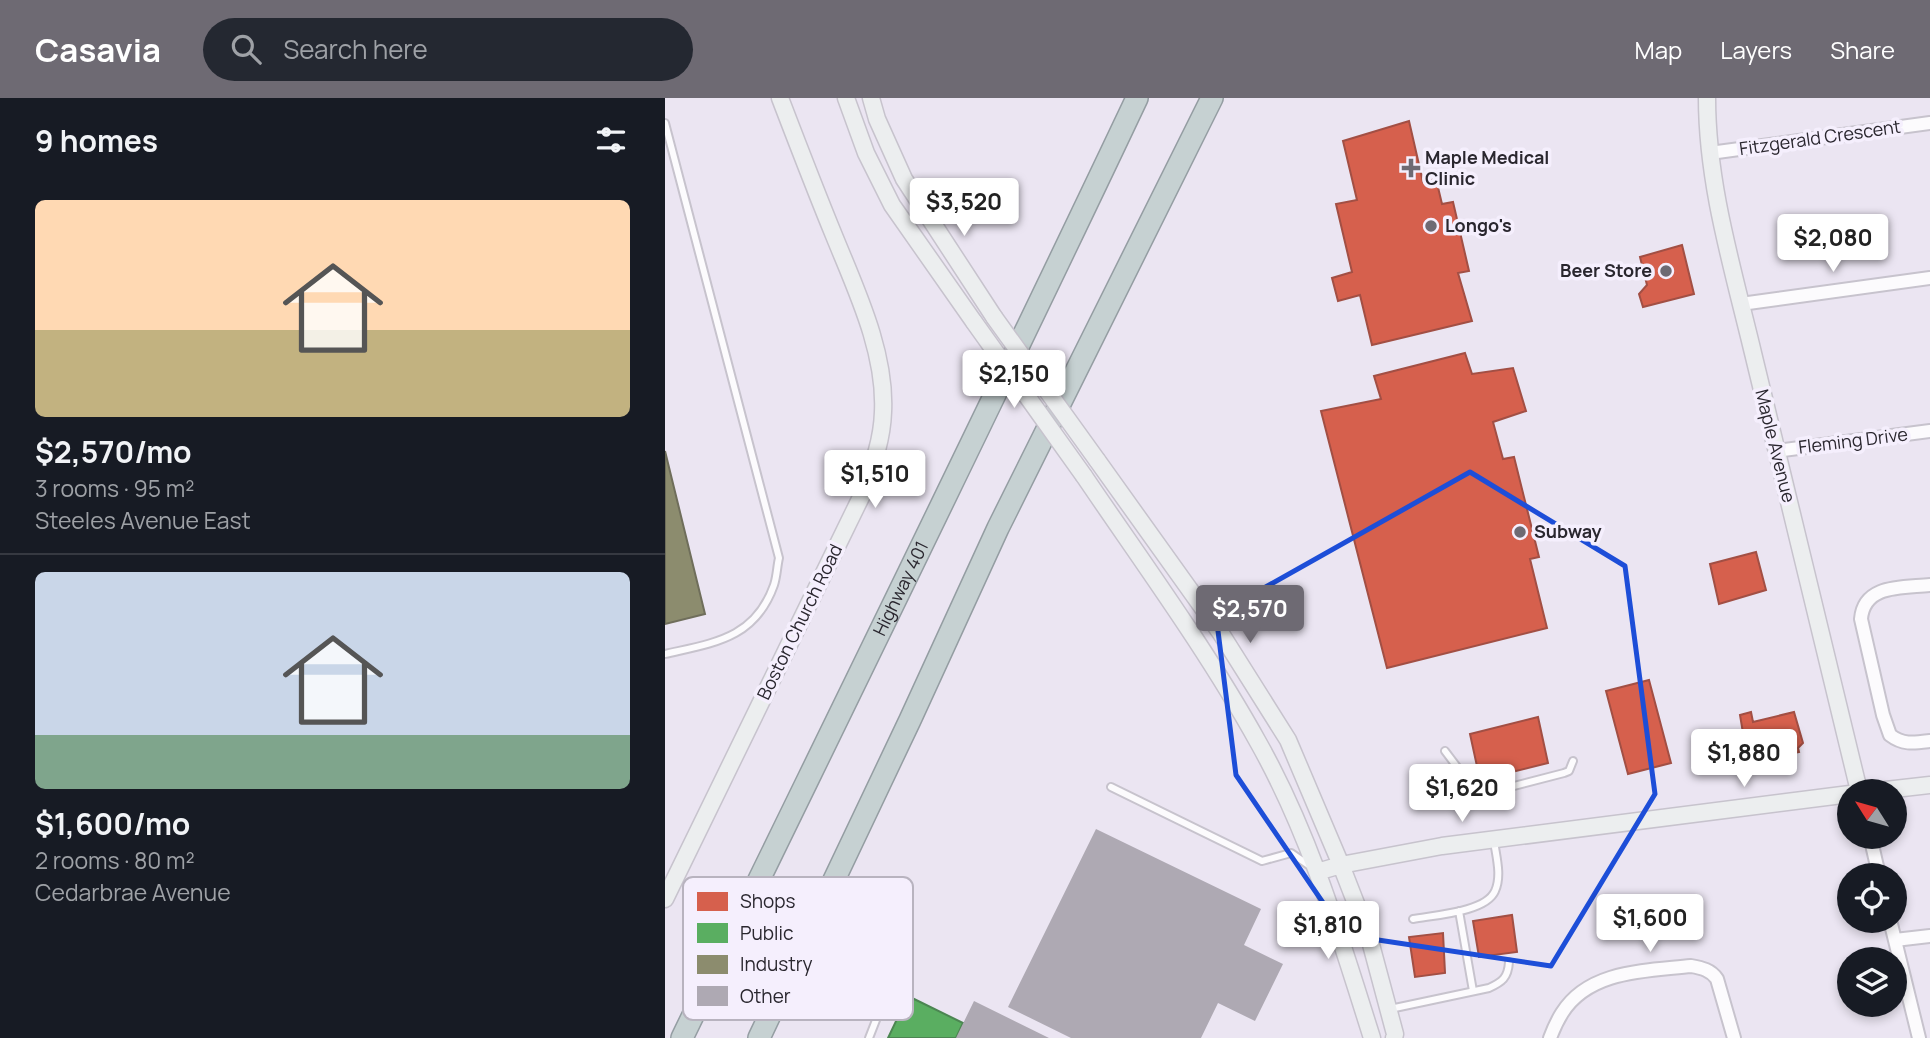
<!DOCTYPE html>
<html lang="en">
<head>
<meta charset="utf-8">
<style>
	:root { --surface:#171b24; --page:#242831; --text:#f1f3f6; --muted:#9ea1a6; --line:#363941; --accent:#6e6a73 }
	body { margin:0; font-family:Manrope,sans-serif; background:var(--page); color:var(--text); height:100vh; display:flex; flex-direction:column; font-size:26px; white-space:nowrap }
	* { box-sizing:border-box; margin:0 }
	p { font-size:23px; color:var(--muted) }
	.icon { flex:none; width:38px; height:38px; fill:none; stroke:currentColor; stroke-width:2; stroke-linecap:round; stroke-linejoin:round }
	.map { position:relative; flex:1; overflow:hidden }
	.side { display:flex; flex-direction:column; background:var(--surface); width:665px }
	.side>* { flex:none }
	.needle { width:46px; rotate:307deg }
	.fabs { position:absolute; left:1172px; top:681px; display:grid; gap:14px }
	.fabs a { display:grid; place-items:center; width:70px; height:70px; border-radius:50%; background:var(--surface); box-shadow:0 4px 10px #0003; font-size:35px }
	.price { position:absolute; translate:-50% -60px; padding:0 16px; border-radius:7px; background:#fff; color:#222; font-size:23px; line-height:46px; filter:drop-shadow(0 2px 4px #0008) }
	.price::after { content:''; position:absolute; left:50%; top:42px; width:21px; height:16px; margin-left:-10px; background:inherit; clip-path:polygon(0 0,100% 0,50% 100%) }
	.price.current { background:var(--accent); color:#fff }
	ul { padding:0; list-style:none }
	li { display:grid; align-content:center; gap:14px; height:371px; padding:0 35px }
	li+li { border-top:2px solid var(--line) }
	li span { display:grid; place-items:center; height:217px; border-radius:10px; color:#555 }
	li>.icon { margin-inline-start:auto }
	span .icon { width:126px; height:126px; fill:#fffc; stroke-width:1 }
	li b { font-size:30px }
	h2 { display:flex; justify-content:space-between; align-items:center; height:84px; padding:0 35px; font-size:30px }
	header { display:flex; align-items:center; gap:42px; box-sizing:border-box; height:98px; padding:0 35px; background:var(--accent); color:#fff }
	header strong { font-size:33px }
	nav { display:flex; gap:38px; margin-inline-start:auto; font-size:24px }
	.search { width:490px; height:63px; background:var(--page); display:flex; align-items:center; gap:18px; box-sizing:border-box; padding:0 24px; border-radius:38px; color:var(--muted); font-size:26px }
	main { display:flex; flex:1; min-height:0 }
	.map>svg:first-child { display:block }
	.shops { fill:#d6604d; stroke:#a24f44; stroke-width:2 }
	.public { fill:#5aae61; stroke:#4c8652; stroke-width:2 }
	.industry { fill:#8c8c6e; stroke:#6f6e5b; stroke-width:2 }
	.building { fill:#aea9b3 }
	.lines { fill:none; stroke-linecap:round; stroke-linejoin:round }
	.lane-casing { stroke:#c7c3cd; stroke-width:10 }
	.street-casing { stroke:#c7c3cd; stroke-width:16 }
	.secondary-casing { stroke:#c7c3cd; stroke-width:19 }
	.highway-casing { stroke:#949da2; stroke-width:24 }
	.lane { stroke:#fcfbfd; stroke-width:6 }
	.street { stroke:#fcfbfd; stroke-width:12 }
	.secondary { stroke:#eceeef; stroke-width:16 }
	.highway { stroke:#c6d1d2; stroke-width:21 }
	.secondary-bridge-casing { stroke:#c7c3cd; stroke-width:19; stroke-linecap:butt }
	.secondary-bridge { stroke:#eceeef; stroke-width:16 }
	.marked { fill:none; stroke:#1d4ed8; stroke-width:5; stroke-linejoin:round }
	.poi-dot { fill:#6e6a73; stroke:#f5effd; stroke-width:2.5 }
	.labels { text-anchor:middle; stroke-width:7; stroke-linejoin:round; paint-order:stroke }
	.street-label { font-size:18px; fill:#2a272f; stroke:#f5effd }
	.poi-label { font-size:18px; font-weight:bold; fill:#2a272f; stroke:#f5effd; text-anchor:start }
	.key { fill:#f5effd; stroke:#b8b3bf; stroke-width:2 }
	.key-label { font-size:19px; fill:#2a272f }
</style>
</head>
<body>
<header>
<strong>Casavia</strong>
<div class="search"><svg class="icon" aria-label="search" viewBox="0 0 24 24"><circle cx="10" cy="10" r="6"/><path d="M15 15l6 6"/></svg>Search here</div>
<nav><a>Map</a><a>Layers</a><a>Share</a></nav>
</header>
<main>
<section class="side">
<h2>9 homes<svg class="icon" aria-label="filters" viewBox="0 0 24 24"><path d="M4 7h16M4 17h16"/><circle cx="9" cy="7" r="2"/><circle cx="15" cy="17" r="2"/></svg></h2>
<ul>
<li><span style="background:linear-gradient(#ffd9b3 60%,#c2b280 0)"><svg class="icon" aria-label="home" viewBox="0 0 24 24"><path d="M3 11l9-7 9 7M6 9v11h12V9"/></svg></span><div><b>$2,570/mo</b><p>3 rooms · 95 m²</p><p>Steeles Avenue East</p></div></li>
<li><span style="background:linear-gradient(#c9d6e8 75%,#7fa58c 0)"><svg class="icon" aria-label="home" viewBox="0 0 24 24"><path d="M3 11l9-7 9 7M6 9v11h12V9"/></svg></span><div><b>$1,600/mo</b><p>2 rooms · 80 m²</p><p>Cedarbrae Avenue</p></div></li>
</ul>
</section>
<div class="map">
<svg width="1265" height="940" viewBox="0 0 1265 940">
	<rect width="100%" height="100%" fill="#ebe5f2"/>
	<path class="shops" d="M744,23L758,84L771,81L777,106L788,104L804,173L793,175L807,223L707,247L695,197L673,203L667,180L687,174L671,106L692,102L678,43Z
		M1017,147L1029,196L978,209L974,196L982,187L975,159Z
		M800,255L807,276L848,270L861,313L828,324L838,361L849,359L874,459L865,461L882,530L722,570L656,313L716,301L709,278Z
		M1091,454L1101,492L1054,506L1045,466Z
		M984,582L1006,665L963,676L941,593Z
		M1086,614L1088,624L1129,614L1138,645L1133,650L1134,654L1083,665L1075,617Z
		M873,619L883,665L815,682L805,636Z
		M847,817L852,854L814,859L808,823Z
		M778,835L780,875L750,879L744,839Z"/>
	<path class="public" d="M243,898L298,925L291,940H223Z"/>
	<path class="industry" d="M0,353L40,516L0,526Z"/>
	<path class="building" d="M431,731L596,811L579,847L618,866L590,923L553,905L536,940H406L343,909Z
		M309,903L384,940H291Z"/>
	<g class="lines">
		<g class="lane-casing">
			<path id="lane" d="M0,25L114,460C112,468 112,478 109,487C90,541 48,545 0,556
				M780,653L811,694L822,695L899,675L904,673L908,663
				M446,689L597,763L626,755L645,768
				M794,813L808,893
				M748,821C770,817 821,814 830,793C837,778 831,758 829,743
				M725,911L824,890C837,884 843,880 844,864
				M204,940L229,876"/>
		</g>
		<g class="street-casing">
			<path id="street" d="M1045,55L1265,25
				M1076,206L1265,180
				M1111,353L1265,333
				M1265,487C1237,490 1199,486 1196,521L1218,617L1225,637C1238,647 1249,645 1265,643
				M1205,738L1214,777
				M1225,822L1254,940
				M1230,842L1265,838
				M885,940C888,932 892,923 897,915C924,872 981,873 1026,868C1037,870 1046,872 1052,881L1069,940"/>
		</g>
		<g class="secondary-casing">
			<path id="secondary" d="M181,0L201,55L227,107L309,224
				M206,0L212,21L239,81L329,219
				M1042,0C1042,87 1068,171 1088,255C1122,401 1160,547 1194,693
				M432,362L555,534L623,642L676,767L704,839L730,936L729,940
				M419,378C478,465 542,552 593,644C645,736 675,839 707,940
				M1212,693L1265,687
				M652,774L676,767L777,748L1185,696
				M0,801L197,397C207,369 217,344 218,314C221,255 192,194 170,140C151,94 133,47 115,0"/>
		</g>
		<g class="highway-casing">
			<g id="highway">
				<path id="s1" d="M17,940C169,627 323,315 472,0"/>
				<path d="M94,940L245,622L333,430L547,0"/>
			</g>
		</g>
		<use href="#lane" class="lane"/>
		<use href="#street" class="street"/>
		<use href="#secondary" class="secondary"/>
		<use href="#highway" class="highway"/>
		<g class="secondary-bridge-casing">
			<path id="secondary-bridge" d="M329,219L432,362
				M309,224L419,378"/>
		</g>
		<use href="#secondary-bridge" class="secondary-bridge"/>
	</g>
	<path class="marked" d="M805,374L960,468L990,696L886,868L680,837L571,677L551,517Z"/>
	<g class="poi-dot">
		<path d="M742.5 59.5h7v7h7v7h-7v7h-7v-7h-7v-7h7z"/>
		<circle cx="766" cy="128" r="7"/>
		<circle cx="1001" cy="173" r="7"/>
		<circle cx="855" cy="434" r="7"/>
	</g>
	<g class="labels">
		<g class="street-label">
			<text transform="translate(1155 40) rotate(-8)" y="6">Fitzgerald Crescent</text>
			<text transform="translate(1188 343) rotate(-7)" y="6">Fleming Drive</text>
			<text transform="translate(1110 348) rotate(76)" y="6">Maple Avenue</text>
			<text dy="6" stroke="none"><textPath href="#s1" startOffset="500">Highway 401</textPath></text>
			<text transform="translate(135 524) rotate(-64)" y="6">Boston Church Road</text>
		</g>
		<g class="poi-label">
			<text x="760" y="66">Maple Medical<tspan x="760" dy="21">Clinic</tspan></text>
			<text x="780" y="134">Longo's</text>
			<text x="987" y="179" text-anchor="end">Beer Store</text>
			<text x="869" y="440">Subway</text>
		</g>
	</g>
	<rect x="18" y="779" width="230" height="143" rx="10" class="key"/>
	<rect x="32" y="794" width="31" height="19" fill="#d6604d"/>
	<rect x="32" y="825" width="31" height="20" fill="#5aae61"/>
	<rect x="32" y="857" width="31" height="19" fill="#8c8c6e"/>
	<rect x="32" y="888" width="31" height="20" fill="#aea9b3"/>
	<g class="key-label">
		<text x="75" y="810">Shops</text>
		<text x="75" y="842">Public</text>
		<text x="75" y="873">Industry</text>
		<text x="75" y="905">Other</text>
	</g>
</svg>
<div class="fabs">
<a><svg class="needle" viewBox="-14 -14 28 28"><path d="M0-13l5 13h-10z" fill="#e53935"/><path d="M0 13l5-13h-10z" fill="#9ea1a6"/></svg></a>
<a><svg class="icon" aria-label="locate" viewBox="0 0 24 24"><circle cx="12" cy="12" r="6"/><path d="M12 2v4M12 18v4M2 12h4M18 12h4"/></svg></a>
<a><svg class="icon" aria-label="layers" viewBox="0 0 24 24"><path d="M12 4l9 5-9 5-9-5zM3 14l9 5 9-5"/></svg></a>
</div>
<b class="price" style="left:299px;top:140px">$3,520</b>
<b class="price" style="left:1168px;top:176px">$2,080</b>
<b class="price" style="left:349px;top:312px">$2,150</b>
<b class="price" style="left:210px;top:412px">$1,510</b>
<b class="price current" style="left:585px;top:547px">$2,570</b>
<b class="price" style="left:1079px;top:691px">$1,880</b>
<b class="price" style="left:797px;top:726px">$1,620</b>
<b class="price" style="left:985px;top:856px">$1,600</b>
<b class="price" style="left:663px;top:863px">$1,810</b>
</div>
</main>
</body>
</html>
